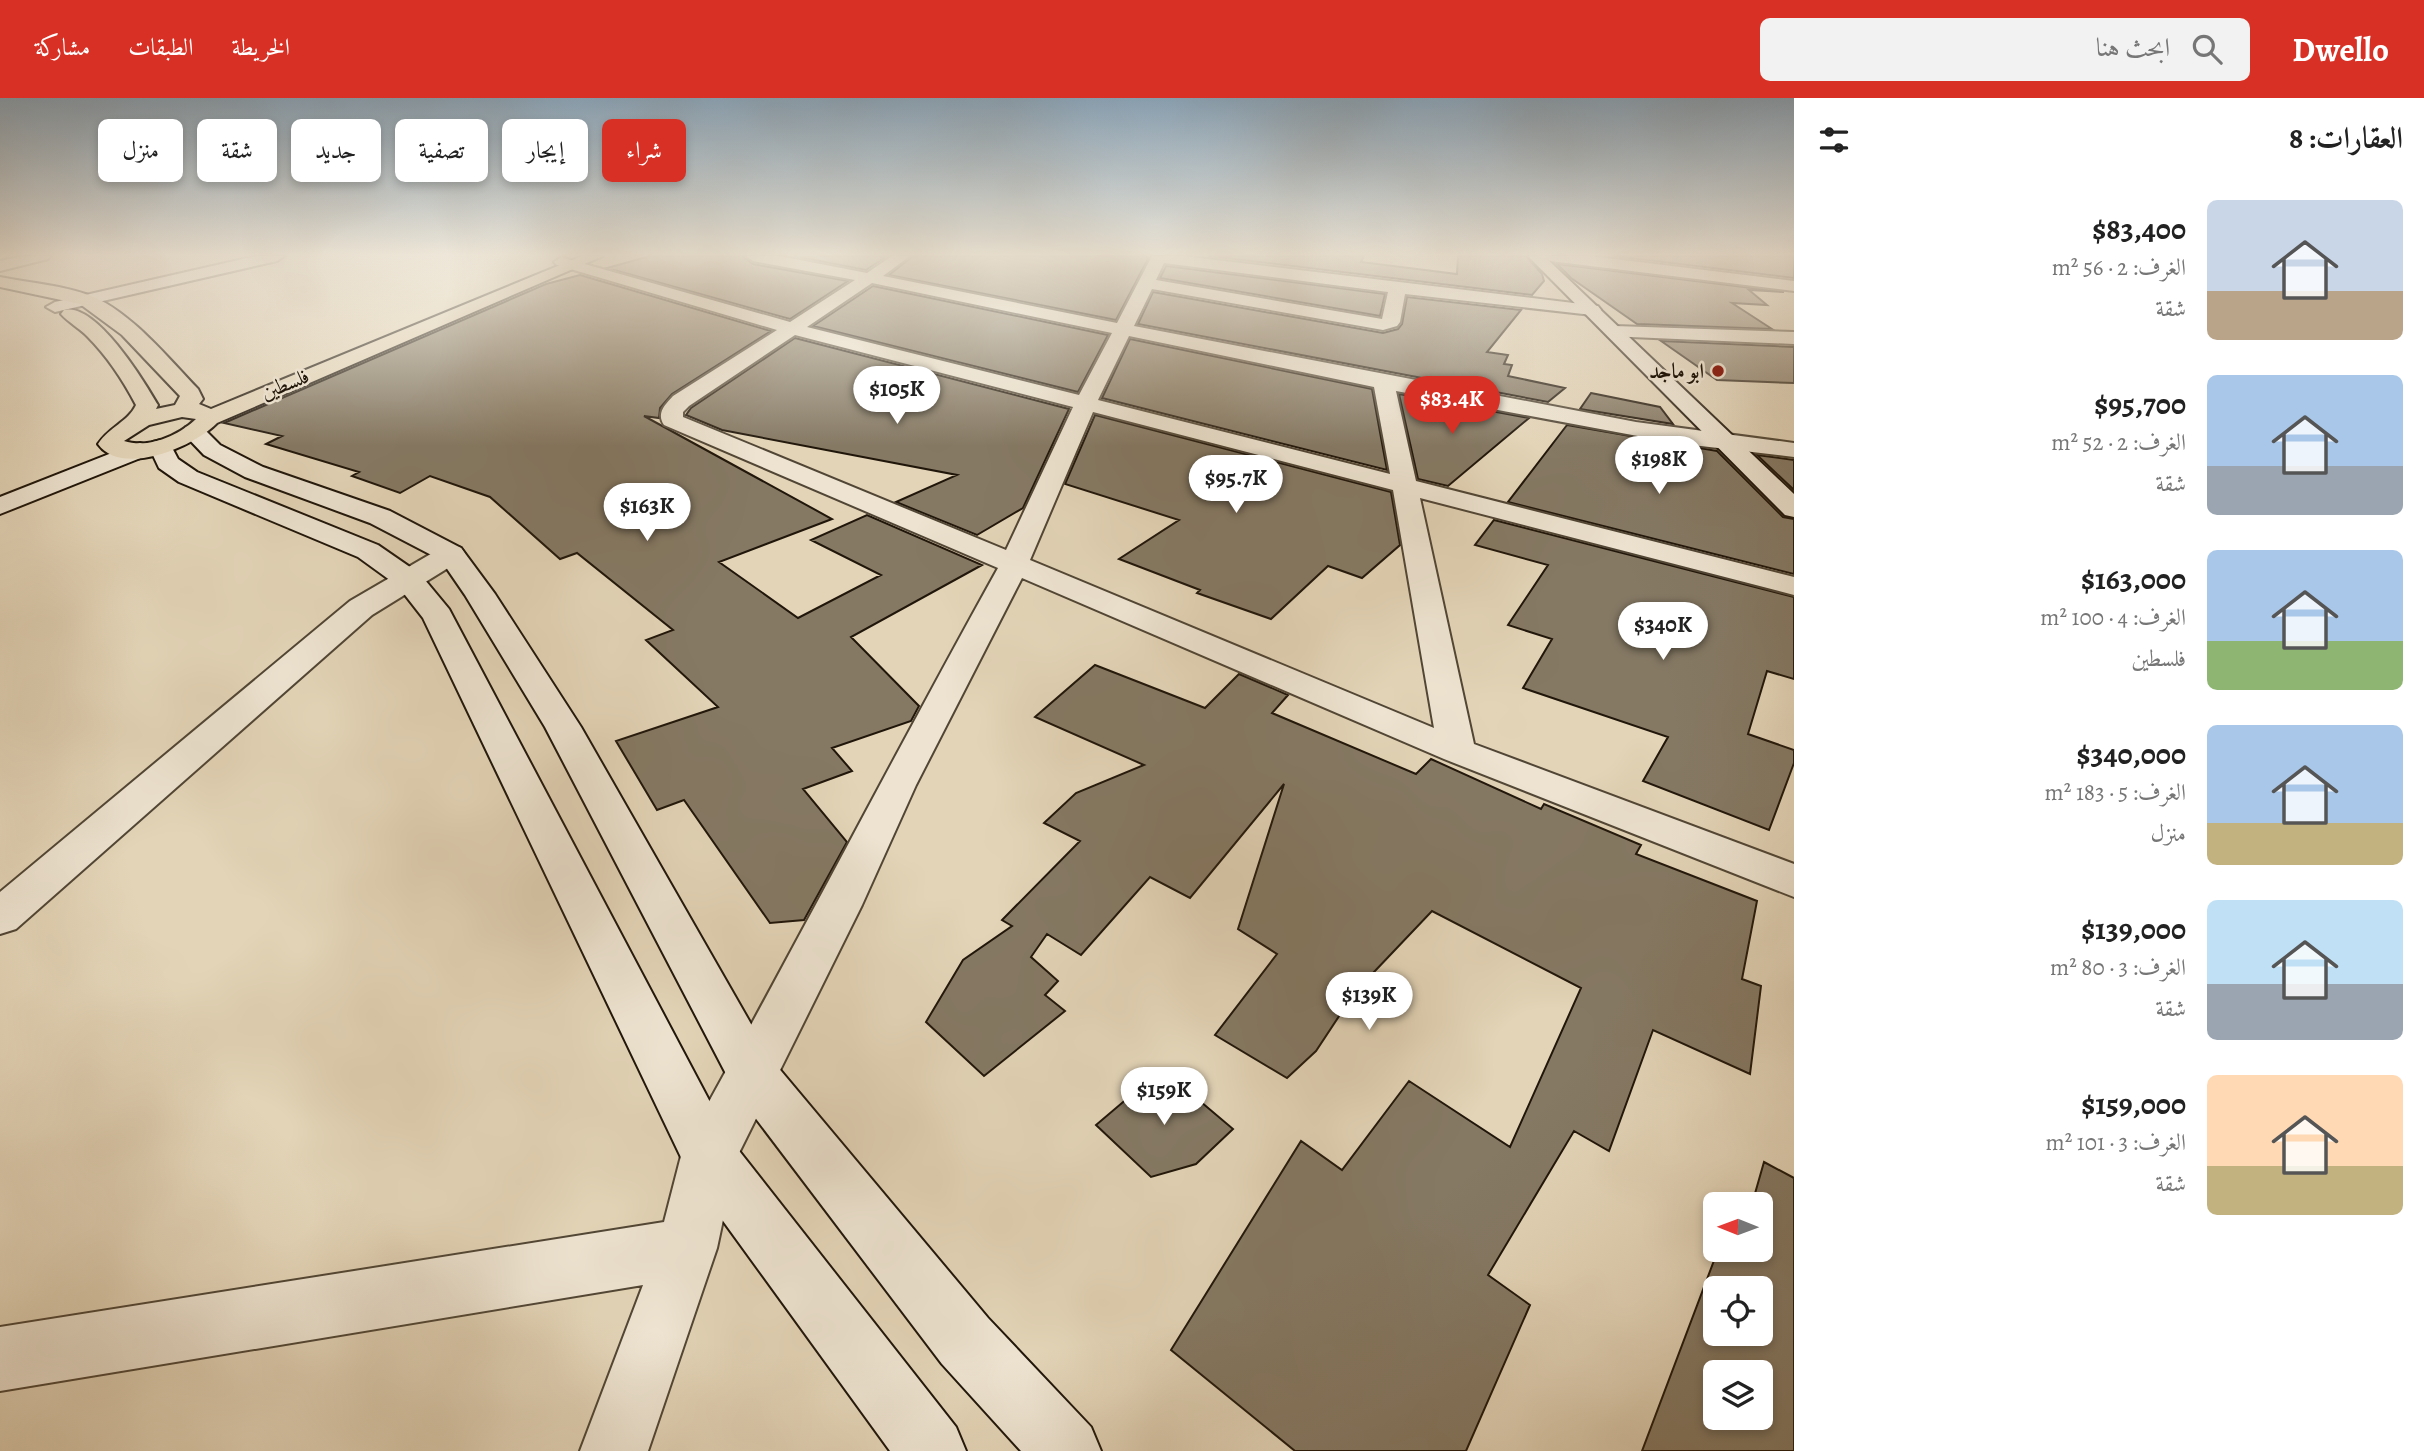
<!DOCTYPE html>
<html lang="ar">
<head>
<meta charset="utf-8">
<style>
	:root { --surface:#fff; --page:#f2f2f2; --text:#222; --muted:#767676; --accent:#d93025 }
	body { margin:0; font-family:Alegreya,Amiri,serif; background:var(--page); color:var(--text); direction:rtl; height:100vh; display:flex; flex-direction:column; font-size:26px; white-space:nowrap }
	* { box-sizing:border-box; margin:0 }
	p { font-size:23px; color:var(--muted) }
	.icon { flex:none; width:38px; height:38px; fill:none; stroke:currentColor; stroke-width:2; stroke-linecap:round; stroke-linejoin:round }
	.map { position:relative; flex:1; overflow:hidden; direction:ltr }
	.drawer { display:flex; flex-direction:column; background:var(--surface); width:630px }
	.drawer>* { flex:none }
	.banner { position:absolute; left:21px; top:21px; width:665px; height:63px; direction:rtl; display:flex; gap:14px }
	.needle { width:46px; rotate:271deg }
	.tools { position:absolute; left:1703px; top:1094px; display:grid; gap:14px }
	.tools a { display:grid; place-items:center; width:70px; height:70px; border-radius:10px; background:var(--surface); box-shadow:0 4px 10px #0003; font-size:35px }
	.price { position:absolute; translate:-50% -60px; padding:0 16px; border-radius:24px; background:#fff; color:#222; font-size:23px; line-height:46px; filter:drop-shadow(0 2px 4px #0008) }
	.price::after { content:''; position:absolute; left:50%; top:42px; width:21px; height:16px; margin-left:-10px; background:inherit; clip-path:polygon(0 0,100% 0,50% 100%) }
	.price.active { background:var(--accent); color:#fff }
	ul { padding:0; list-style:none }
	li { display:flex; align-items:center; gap:21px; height:175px; padding:0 21px }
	li span { display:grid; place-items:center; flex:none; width:196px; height:140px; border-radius:10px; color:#555 }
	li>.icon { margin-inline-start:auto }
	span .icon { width:84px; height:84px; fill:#fffc; stroke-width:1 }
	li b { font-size:30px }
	h2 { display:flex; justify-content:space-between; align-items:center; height:84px; padding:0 21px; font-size:30px }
	.tag { padding:0 24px; border-radius:10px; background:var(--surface); box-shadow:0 4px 10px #0003; font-size:24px; line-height:63px }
	.tag.active { background:var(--accent); color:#fff }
	header { display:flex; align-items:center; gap:42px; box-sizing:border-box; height:98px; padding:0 35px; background:var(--accent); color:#fff }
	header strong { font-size:33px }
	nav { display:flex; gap:38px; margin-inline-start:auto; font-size:24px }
	.search { width:490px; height:63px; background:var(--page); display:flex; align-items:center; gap:18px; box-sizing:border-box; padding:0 24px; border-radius:10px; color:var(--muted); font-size:26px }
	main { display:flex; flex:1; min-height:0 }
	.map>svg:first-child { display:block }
	.building { fill:#857964; stroke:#20160a; stroke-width:2; fill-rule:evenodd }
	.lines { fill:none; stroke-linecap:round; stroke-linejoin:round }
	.street-casing { stroke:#514635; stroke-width:4 }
	.secondary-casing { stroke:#20160a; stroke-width:4 }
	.primary-casing { stroke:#20160a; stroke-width:4 }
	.street { fill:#ede3d0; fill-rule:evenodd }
	.secondary { fill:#ede3d0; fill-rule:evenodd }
	.primary { fill:#e3d4b7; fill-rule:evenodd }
	.poi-dot { fill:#8f2418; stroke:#ede3d0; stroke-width:2.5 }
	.labels { text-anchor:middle; stroke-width:5; stroke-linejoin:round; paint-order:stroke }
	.far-poi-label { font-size:21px; font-weight:bold; fill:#20160a; stroke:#ede3d0; text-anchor:end }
	.far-street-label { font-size:21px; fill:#20160a; stroke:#ede3d0 }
</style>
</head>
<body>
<header>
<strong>Dwello</strong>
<div class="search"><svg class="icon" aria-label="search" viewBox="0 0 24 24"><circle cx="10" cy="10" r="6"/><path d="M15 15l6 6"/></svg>ابحث هنا</div>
<nav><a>الخريطة</a><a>الطبقات</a><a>مشاركة</a></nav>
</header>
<main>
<section class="drawer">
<h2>العقارات: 8<svg class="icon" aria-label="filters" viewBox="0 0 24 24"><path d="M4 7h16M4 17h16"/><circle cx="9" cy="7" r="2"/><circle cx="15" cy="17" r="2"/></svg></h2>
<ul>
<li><span style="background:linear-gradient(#c9d6e8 65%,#b9a48a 0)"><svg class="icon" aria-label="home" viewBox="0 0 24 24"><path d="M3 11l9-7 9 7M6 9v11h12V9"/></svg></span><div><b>$83,400</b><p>الغرف: 2 · 56 m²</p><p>شقة</p></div></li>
<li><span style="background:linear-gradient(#a9c7e8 65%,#9aa5b1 0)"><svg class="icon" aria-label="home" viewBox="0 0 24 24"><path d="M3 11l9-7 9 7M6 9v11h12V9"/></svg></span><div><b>$95,700</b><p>الغرف: 2 · 52 m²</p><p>شقة</p></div></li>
<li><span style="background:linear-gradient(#a9c7e8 65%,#8fb573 0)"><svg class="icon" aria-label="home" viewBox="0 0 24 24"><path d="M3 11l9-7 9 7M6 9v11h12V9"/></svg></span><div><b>$163,000</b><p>الغرف: 4 · 100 m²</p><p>فلسطين</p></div></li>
<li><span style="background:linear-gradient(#a9c7e8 70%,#c2b280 0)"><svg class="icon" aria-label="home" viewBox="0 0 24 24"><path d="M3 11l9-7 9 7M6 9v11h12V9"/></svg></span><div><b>$340,000</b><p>الغرف: 5 · 183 m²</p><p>منزل</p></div></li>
<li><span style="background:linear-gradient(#bfe0f5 60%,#9aa5b1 0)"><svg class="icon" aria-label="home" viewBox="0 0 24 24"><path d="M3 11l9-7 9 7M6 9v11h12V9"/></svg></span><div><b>$139,000</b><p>الغرف: 3 · 80 m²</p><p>شقة</p></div></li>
<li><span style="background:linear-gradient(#ffd9b3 65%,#c2b280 0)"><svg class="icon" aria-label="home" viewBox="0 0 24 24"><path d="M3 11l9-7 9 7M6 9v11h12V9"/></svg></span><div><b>$159,000</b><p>الغرف: 3 · 101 m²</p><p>شقة</p></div></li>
</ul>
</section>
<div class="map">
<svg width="1794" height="1353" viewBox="0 0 1794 1353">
	<rect width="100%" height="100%" fill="#e3d4b7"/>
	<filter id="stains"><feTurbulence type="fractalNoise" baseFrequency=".00286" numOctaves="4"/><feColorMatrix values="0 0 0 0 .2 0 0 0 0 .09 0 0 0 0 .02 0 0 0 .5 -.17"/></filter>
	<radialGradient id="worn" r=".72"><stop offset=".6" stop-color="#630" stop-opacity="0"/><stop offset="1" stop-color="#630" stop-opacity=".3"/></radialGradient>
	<path class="building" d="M650,158H743L753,166L848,183L790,221L607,170Z
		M794,158H887L866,172Z
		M913,158H1147L1149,159L1116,222L889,177Z
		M1209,158H1364L1361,164L1457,176L1458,158H1526L1542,176L1544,183L1532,197Z
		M1614,158H1794V180Z
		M1557,166L1784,194L1749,192L1767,207L1732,205L1772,231L1637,226L1571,180Z
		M1166,168L1385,196L1380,218L1160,180Z
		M580,177L771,233L672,296L660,310L659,320L644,318L832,421L719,464L798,520L881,477L811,442L867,417L982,467L851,539L919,608L911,623L832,650L852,673L803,691L847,744L804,822L770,825L684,702L657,712L616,643L718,609L646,542L673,532L577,455L560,461L490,399L430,378L400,395L352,378L359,374L266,346L282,338L224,325L546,186Z
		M873,188L1108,237L1078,294L813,228Z
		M1153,194L1383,235L1398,231L1402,226L1407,199L1521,212L1487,254L1508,257L1504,266L1512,267L1508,278L1565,290L1548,304L1138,226Z
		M795,240L1069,311L1023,410L977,437L896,404L957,377L722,332L686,317L691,310Z
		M1130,241L1372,291L1387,372L1102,300Z
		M1661,243L1794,249V285L1717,282Z
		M1591,295L1660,309L1673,326L1580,311Z
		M1399,296L1529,320L1448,388L1418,381Z
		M1095,317L1391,394L1400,447L1362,480L1328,468L1271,521L1197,495L1200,492L1119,461L1179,422L1065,386Z
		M1567,327L1717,353L1783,419L1794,421V476L1508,404Z
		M1757,357L1794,362V392Z
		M1494,422L1794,499V581L1767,573L1748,636L1794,652V665L1769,732L1643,683L1668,639L1523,590L1552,541L1508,527L1548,467L1475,447Z
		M1095,567L1205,610L1239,576L1288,597L1272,615L1416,676L1431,661L1541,711L1544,706L1641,747L1636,756L1757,803L1742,881L1761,888L1750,976L1653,932L1609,1053L1574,1033L1488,1177L1530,1207L1466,1353H1295L1171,1252L1301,1043L1342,1072L1409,983L1510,1049L1581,890L1432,813L1355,894L1316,953L1287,980L1215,937L1277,856L1238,831L1284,686L1190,800L1150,779L1081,857L1047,836L1031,859L1058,883L1045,897L1065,913L984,978L926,924L963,862L1012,828L1002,822L1080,743L1044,725L1076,695L1144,667L1035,619Z
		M1162,971L1233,1031L1196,1066L1151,1079L1096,1027Z
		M1764,1064L1794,1080V1353H1642L1718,1152H1760V1106H1752ZM1715,1190H1760V1236H1715ZM1715,1274H1760V1320H1715Z"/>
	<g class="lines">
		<g class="street-casing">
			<path id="street" d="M22,158H50L48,161L0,173V163Z
				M256,158H284L277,163L55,214L46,209L55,204Z
				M746,158H779L867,175L892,158H910L883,178L1117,225L1152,158H1183L1598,208L1601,212L1598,216L1592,217L1405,196L1400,224L1397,228L1383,232L1152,191L1134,228L1636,324L1794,345V359L1675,345L1396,293L1416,383L1794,479V497L1420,400L1474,646L1794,766V799L1444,661L1022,480L916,687L862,807L736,1061L717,1150L648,1353H580L643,1187L0,1293V1229L664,1124L681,1058L689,1040C794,851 893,659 998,470L664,327C656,315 665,307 673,298L777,232L557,167L554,164L562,159L567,161L790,224L855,182L753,163ZM1164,165L1388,194L1382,221L1156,182ZM872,185L1112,235L1079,297L807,229ZM795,237L1073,309L1006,452L683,319V314L689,308ZM1129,238L1374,289L1390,376L1098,302ZM1093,314L1393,392L1434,630L1030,462Z
				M1543,158H1590L1794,183V193L1550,163Z
				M1615,228L1794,234V246L1608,238L1606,234Z
				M451,447L461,450L465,456L461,462L372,517L16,831L0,836V794L350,503L441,450Z"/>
		</g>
		<g class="secondary-casing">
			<path id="secondary" d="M1528,158H1544L1794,396V419L1785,417Z
				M194,327L202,329L220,347L263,369L390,413L461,450L495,496L581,629L771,961L988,1220L1091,1329L1101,1353H1021L942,1266L735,993L545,629L465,497L441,462L370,425L245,379L204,357L182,334L186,329Z
				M161,342L169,344L178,361L197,374L378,447L420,476L449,511L729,1040L956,1329L966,1353H890L689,1076L423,520L398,488L358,459L179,384L159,370L151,353L148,357L0,416V399L132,347L140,345L149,348L153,344Z"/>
		</g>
		<g class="primary-casing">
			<path id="primary" d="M582,158H603L217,325C195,348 122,380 98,346C110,328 128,324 136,307C123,282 107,258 87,238C79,230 68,224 61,216L64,212C96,204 144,283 158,307L156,311L175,307L180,298L122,237L80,206L0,189V179C29,185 63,187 91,198C130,213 169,261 198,291L203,301L199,306L211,311ZM182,319L196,321C178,338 148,351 124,343L149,327Z"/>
		</g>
		<use href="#street" class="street"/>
		<use href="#secondary" class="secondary"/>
		<use href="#primary" class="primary"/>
	</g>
	<linearGradient id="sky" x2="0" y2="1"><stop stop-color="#8ba7bd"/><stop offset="0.45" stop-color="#f2ecdf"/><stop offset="1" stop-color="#f2ecdf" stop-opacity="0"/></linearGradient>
	<rect width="1794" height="348" fill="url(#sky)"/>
	<circle class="poi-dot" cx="1718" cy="273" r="7"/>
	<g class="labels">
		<g class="far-poi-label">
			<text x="1704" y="280">ابو ماجد</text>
		</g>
		<g class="far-street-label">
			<text transform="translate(285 286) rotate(-22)" y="7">فلسطين</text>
		</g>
	</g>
	<rect width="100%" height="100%" filter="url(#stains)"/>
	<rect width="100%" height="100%" fill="url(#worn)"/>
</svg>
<div class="tools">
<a><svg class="needle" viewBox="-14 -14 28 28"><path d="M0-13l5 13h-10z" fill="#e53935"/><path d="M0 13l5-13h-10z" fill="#767676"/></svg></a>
<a><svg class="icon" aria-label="locate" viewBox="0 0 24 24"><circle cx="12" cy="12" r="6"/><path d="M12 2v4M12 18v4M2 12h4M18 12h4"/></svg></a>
<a><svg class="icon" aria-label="layers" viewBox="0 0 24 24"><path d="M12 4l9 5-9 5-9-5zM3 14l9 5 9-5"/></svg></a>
</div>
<b class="price" style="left:897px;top:328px">$105K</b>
<b class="price active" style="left:1452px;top:338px">$83.4K</b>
<b class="price" style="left:1659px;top:398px">$198K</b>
<b class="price" style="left:1236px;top:417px">$95.7K</b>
<b class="price" style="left:647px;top:445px">$163K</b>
<b class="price" style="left:1663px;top:564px">$340K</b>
<b class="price" style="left:1369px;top:934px">$139K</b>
<b class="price" style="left:1164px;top:1029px">$159K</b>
<div class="banner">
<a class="tag active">شراء</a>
<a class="tag">إيجار</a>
<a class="tag">تصفية</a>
<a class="tag">جديد</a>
<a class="tag">شقة</a>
<a class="tag">منزل</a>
</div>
</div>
</main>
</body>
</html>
